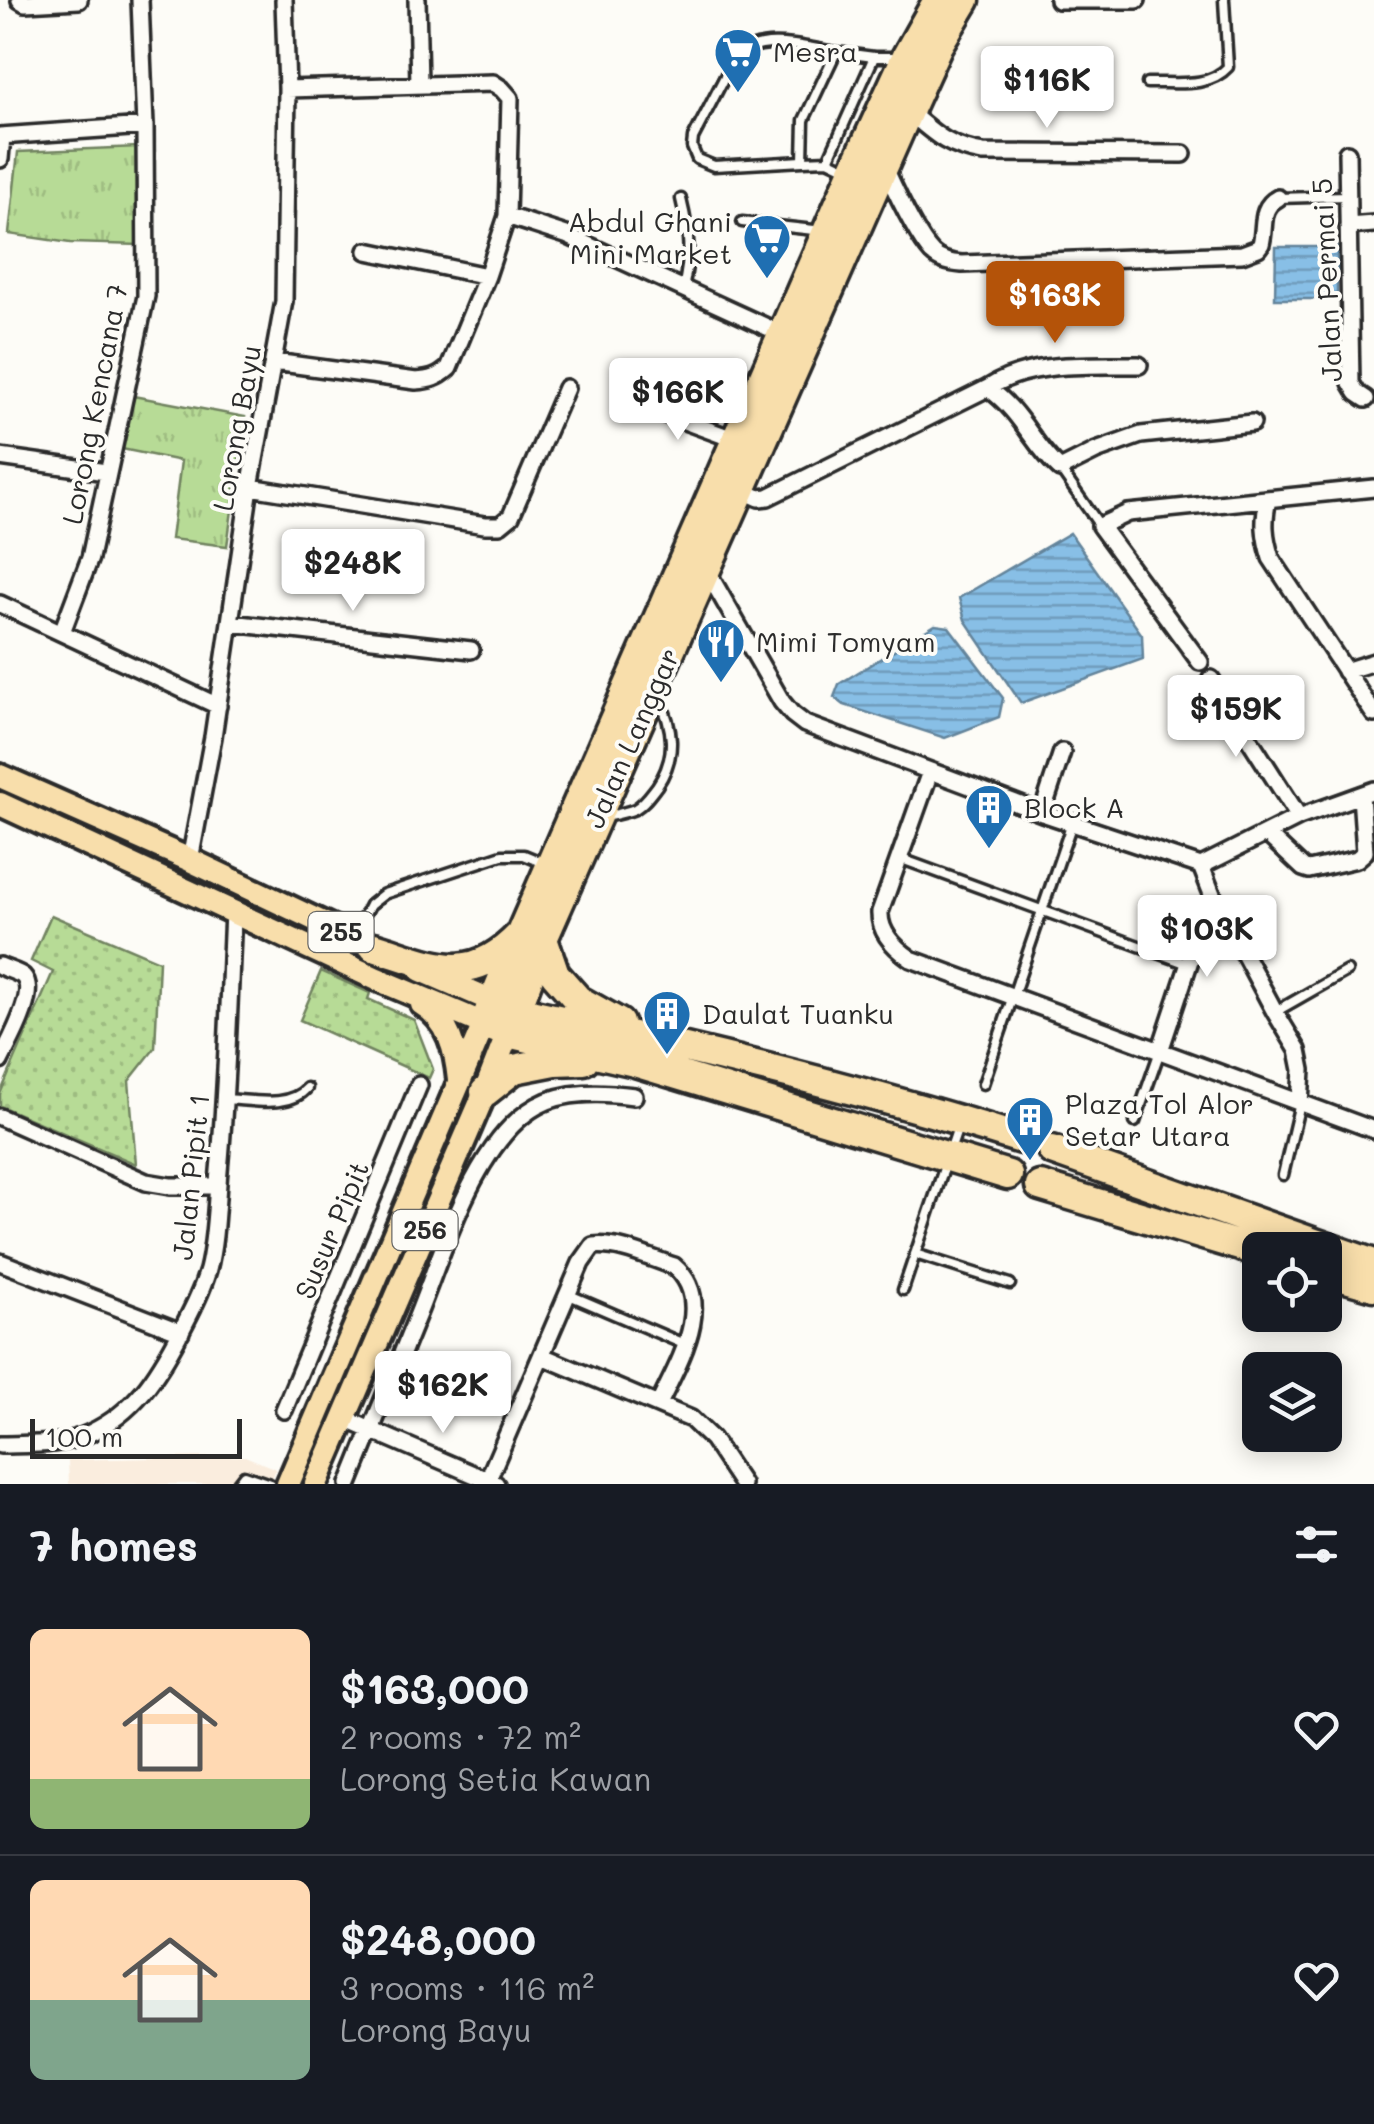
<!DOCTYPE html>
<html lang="en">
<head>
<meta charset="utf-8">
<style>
	:root { --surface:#171b24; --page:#242831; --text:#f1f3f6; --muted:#9ea1a6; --line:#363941; --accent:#b45309 }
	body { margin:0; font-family:Mali,sans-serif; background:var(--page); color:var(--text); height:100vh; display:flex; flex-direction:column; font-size:38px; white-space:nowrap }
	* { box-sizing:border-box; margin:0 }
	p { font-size:32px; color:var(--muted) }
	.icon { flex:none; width:55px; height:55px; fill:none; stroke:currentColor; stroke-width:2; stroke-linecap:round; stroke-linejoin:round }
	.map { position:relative; height:1484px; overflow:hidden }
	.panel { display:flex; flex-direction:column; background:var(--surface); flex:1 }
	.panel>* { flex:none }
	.buttons { position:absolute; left:1242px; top:1232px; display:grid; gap:20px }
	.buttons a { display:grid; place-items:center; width:100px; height:100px; border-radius:15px; background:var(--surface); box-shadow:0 5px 25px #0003; font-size:50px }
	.scale { position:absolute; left:30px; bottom:25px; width:212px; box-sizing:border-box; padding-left:10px; border:5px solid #2b2b2b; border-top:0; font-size:28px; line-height:35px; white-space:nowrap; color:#2b2b2b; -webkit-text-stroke:8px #fdfcf7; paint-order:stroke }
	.price { position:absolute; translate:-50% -85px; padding:0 22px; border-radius:10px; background:#fff; color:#222; font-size:32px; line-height:65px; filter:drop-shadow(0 2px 5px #0008) }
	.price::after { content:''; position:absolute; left:50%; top:60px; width:30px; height:22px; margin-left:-15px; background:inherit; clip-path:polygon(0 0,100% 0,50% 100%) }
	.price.active { background:var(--accent); color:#fff }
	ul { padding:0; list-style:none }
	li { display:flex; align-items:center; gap:30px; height:250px; padding:0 30px }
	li+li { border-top:2px solid var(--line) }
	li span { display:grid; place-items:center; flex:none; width:280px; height:200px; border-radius:15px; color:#555 }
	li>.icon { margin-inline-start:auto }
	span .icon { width:120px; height:120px; fill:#fffc; stroke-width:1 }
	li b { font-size:42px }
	h2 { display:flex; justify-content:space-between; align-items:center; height:120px; padding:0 30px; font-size:42px }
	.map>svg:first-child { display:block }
	.built { fill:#faedde }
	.grass { fill:url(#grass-dots); stroke:#718360; stroke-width:2.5 }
	.park { fill:url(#park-tufts); stroke:#718360; stroke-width:2.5 }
	.water { fill:url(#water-rules); stroke:#63849b; stroke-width:2.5 }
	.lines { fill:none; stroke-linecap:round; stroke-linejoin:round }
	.lane-casing { stroke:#2b2b2b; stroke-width:15 }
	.street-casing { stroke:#2b2b2b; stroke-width:22 }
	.primary-casing { stroke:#2b2b2b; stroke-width:30 }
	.highway-casing { stroke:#2b2b2b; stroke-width:35 }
	.lane { stroke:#fdfcf7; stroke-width:8 }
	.street { stroke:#fdfcf7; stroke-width:15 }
	.primary { stroke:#f8deab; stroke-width:22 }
	.highway { stroke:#f8deab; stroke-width:28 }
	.labels { text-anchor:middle; stroke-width:8; stroke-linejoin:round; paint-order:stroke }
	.shield { fill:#fdfcf7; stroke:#6a6a68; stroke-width:2.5 }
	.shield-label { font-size:25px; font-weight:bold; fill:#2b2b2b }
	.poi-label { font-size:28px; fill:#2b2b2b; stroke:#fdfcf7; text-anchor:start }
	.street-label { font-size:28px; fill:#2b2b2b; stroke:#fdfcf7 }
</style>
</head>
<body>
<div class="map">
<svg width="1374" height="1484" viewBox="0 0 1374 1484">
	<defs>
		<pattern id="grass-dots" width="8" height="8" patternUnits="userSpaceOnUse" patternTransform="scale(2.5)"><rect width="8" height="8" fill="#b7db96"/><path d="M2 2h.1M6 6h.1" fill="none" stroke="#9ebc81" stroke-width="1.8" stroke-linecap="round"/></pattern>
		<pattern id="park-tufts" width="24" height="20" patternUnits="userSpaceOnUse" patternTransform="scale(2.5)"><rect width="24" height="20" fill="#b7db96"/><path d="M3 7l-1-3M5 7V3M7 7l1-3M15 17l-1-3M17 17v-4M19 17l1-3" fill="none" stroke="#9ebc81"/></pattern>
		<pattern id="water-rules" width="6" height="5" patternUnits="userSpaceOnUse" patternTransform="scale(2.5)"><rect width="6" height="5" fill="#88bfe6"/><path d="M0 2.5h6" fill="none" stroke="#6f9bbb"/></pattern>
	</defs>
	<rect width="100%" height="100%" fill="#fdfcf7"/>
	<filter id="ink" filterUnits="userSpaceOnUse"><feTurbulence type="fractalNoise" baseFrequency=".01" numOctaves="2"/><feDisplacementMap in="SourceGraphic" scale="20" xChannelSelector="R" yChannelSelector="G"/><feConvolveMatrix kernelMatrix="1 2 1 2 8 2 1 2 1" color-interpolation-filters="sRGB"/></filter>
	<g filter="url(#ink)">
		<path class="built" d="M245,1456L276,1469L270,1484H69L68,1460Z"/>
		<path class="grass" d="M51,915L159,961L155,1048L129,1081L136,1164L0,1106V1094L53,972L31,961Z
			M321,971L370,993L368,999L414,1020L433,1069L429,1078L300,1020Z"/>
		<path class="park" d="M138,147L141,245L70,243L9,234L18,152Z
			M128,395L245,417L227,546L171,539L181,461L117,448Z"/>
		<path class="water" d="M1276,247H1337V299H1275Z
			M1070,533L1142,635L1143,659L1021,703L965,620L959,598Z
			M935,625L949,627L1003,698L999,717L945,738L844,705L834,697L839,684Z"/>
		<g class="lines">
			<g class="lane-casing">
				<path id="lane" d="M1147,83C1174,82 1208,89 1228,67L1224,0
					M828,160L874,57
					M803,161L714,166L697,159L692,147L693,138L735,57C764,34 802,47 836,52
					M849,170L828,160L803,161L804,120L836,52L874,57H901
					M1278,198L1347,196
					M681,199C690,236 691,252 683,289
					M742,222L823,231
					M1060,469L1100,526
					M604,817C614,815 625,813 635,809C645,803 650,795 657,786C678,755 673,727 658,695
					M899,858L1188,964
					M355,934L370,905L384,894L502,855H524L546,864
					M1275,1012L1347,971
					M983,1084L1072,823
					M225,1099C251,1100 289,1109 307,1088
					M1135,1122L1160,1051
					M1283,1175L1300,1103
					M915,1254L1010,1284
					M903,1290L959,1124
					M567,1294L686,1345
					M237,1484L244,1475L270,1484"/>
			</g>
			<g class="street-casing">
				<path id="street" d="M20,0L25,3L79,0
					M417,0L419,84
					M1058,0H1137
					M908,111C935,134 947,147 983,153L1183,154
					M0,136L145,126
					M1347,153L1351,383L1357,393L1366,399
					M0,159L2,136
					M885,168C895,190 916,236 932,253C940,261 950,263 962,264L1242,254L1258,248L1261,244C1266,226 1259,208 1278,198
					M507,216L566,235L782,334
					M1348,226L1374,224
					M367,251L487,276
					M274,362L416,381C430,380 438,378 449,368L487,276L507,216L510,98L502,89L493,83L287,89
					M988,388C1031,360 1090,366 1139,365
					M635,403L736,440
					M0,457L106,472
					M250,487L485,525H500L511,516L566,388
					M741,490L759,498L768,497L988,388C1023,413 1031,443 1060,469L1096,451L1141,435L1252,423
					M1268,499C1263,521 1264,536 1271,558L1374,714
					M707,571L782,702L792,714L805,724L1042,813L1201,866L1212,894L1275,1012L1298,1050L1302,1070L1300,1103
					M0,604L218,706
					M231,623L471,650
					M62,632L90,558L146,296L145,126L140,0
					M1200,662L1100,526L1128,513L1374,488
					M1345,671L1374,662
					M1211,679L1299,817
					M930,772L880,912C879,933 895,948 911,959L1374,1130
					M1042,813L1062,752
					M1267,834L1303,868L1309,870L1357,859L1365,852L1361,795
					M190,860L213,737L250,487L284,301L287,89L284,0
					M1201,866L1299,817L1374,790
					M0,966C6,969 18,972 23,976C39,992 8,1044 0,1061
					M1160,1051L1212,894
					M0,1117L146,1182L170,1186H217
					M0,1262L181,1332
					M542,1356L691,1419L712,1439L742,1484
					M284,1410L419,1085
					M343,1418L496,1484
					M0,1445C29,1444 64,1446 90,1433C135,1412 158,1375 180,1333C191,1312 201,1293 208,1270C216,1239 216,1203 219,1171C227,1085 229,998 233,912
					M349,1484C372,1427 395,1371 418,1314C443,1252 476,1140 537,1106C565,1090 603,1092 634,1096
					M486,1484L581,1263L593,1246C620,1243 649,1258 674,1266C717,1302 677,1365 659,1404"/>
			</g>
			<g class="primary-casing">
				<path id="primary" d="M0,776L190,860L388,954
					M0,804L377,979L484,1024L288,1484
					M421,970L493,1001
					M422,1004C449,1021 456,1050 459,1080
					M316,1484L485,1092L508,1033"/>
			</g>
			<g class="highway-casing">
				<path id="highway" d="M938,0L906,57L853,172L521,933L484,1024L508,1033L635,1062L1008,1175
					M543,939L555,974L578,1000L619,1023
					M374,947C433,965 469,988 519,936
					M499,1003L516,1010C685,1046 856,1087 1021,1139
					M508,1033L543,939L908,111L938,45L965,0
					M485,1092L514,1069L555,1061L584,1060
					M1052,1150L1374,1264
					M1040,1186L1260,1252
					M1325,1272L1374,1286"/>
			</g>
			<use href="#lane" class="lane"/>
			<use href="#street" class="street"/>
			<use href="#primary" class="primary"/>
			<use href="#highway" class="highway"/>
		</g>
	</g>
	<defs>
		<g id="supermarket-pin" transform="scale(2.5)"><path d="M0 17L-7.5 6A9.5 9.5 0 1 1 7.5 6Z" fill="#1f6fb2" stroke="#fdfcf7"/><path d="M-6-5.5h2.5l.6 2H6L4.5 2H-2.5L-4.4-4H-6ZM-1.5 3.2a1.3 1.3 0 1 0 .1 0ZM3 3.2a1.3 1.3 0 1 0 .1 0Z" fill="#fff"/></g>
		<g id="restaurant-pin" transform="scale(2.5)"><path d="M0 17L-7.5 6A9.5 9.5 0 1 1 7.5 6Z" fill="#1f6fb2" stroke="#fdfcf7"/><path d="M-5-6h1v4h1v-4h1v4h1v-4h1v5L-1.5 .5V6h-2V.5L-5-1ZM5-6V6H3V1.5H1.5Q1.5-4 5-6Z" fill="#fff"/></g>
		<g id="building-pin" transform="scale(2.5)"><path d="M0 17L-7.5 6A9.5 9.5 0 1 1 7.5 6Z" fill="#1f6fb2" stroke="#fdfcf7"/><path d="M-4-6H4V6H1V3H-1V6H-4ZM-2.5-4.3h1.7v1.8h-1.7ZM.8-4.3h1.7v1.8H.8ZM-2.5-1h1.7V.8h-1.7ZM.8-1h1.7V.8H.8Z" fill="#fff"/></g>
	</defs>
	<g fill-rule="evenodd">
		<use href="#supermarket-pin" x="738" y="52"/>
		<use href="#supermarket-pin" x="767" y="238"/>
		<use href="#restaurant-pin" x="721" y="642"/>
		<use href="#building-pin" x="989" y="808"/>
		<use href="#building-pin" x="667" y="1014"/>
		<use href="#building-pin" x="1030" y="1120"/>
	</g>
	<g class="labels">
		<g class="shield">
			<rect x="308.5" y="912" width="65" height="40" rx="8"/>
			<rect x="392.5" y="1210" width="65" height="40" rx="8"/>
		</g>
		<g class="shield-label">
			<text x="341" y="941">255</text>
			<text x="425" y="1239">256</text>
		</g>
		<g class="poi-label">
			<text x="773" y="62">Mesra</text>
			<text x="732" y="232" text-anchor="end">Abdul Ghani<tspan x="732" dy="32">Mini Market</tspan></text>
			<text x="756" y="652">Mimi Tomyam</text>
			<text x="1024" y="818">Block A</text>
			<text x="702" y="1024">Daulat Tuanku</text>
			<text x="1065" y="1114">Plaza Tol Alor<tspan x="1065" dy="32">Setar Utara</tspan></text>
		</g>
		<g class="street-label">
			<text transform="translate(1327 280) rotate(-93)" y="10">Jalan Permai 5</text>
			<text transform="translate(95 404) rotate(-79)" y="10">Lorong Kencana 7</text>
			<text transform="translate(237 428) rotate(-80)" y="10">Lorong Bayu</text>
			<text transform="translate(632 738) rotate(-66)" y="10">Jalan Langgar</text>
			<text transform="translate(191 1177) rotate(-84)" y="10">Jalan Pipit 1</text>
			<text transform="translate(332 1230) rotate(-67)" y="10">Susur Pipit</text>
		</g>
	</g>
</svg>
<div class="buttons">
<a><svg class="icon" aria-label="locate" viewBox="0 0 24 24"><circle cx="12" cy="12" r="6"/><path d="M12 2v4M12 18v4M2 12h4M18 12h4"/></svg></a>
<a><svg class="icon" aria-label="layers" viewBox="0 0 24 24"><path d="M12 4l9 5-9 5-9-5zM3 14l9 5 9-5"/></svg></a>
</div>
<div class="scale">100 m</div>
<b class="price" style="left:1047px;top:131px">$116K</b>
<b class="price active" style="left:1055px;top:346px">$163K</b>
<b class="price" style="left:678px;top:443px">$166K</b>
<b class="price" style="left:353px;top:614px">$248K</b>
<b class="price" style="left:1236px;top:760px">$159K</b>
<b class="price" style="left:1207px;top:980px">$103K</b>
<b class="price" style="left:443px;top:1436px">$162K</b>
</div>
<section class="panel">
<h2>7 homes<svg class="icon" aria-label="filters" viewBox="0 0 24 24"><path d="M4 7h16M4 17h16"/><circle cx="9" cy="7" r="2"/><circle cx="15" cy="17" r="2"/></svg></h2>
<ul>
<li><span style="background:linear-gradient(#ffd9b3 75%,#8fb573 0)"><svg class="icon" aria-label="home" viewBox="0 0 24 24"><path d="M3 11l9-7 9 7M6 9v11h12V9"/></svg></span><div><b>$163,000</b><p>2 rooms · 72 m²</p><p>Lorong Setia Kawan</p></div><svg class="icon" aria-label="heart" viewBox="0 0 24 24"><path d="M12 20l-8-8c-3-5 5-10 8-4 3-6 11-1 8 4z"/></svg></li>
<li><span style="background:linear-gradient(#ffd9b3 60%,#7fa58c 0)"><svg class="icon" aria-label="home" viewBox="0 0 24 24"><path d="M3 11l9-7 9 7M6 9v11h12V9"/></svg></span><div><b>$248,000</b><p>3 rooms · 116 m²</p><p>Lorong Bayu</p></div><svg class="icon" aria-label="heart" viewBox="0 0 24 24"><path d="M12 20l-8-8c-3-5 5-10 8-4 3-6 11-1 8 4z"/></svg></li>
</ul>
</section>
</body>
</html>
